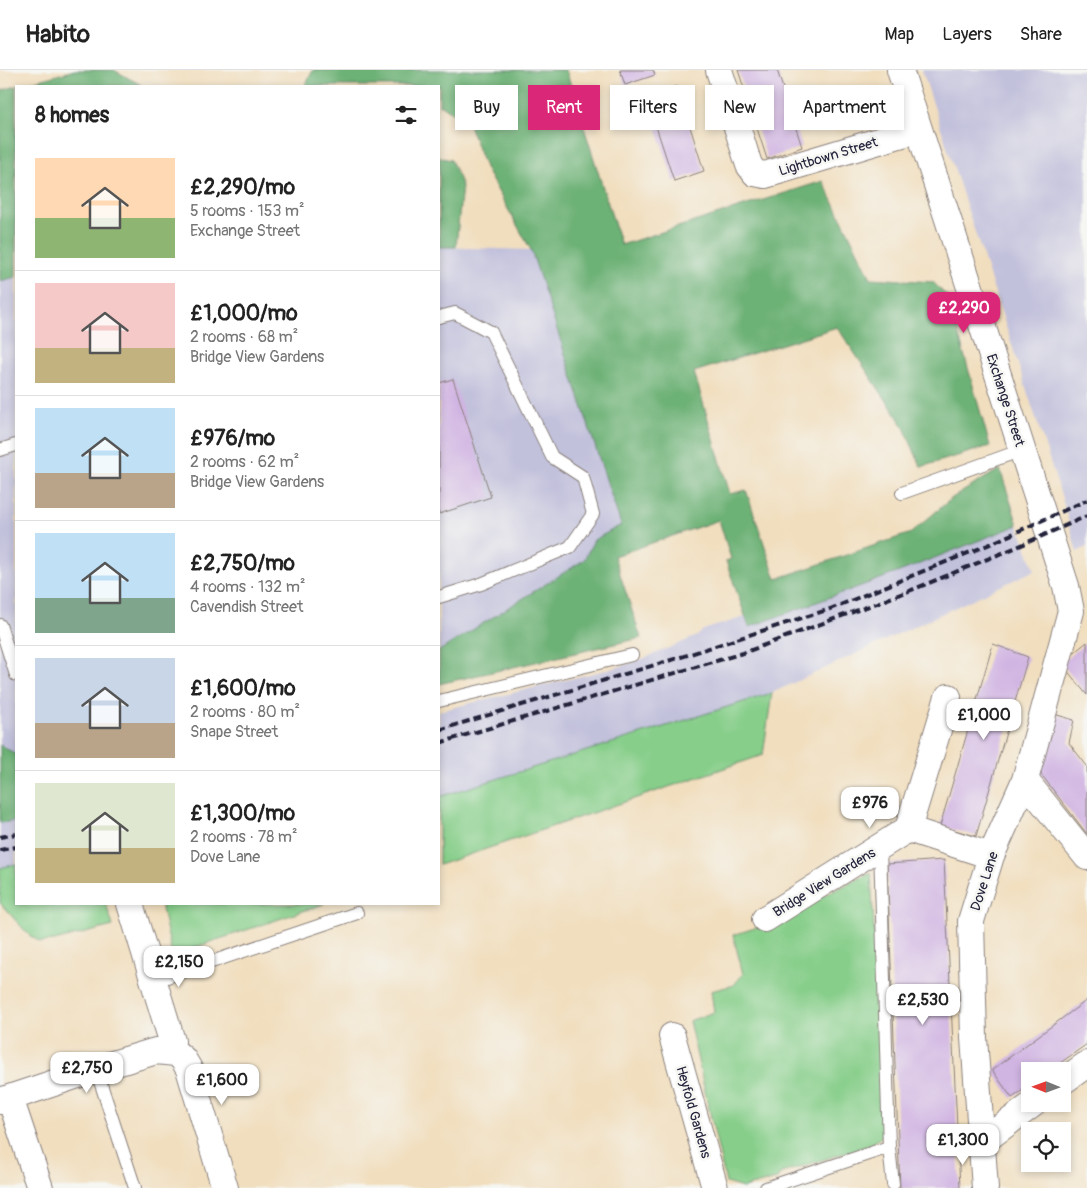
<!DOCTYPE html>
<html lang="en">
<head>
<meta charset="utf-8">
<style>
	:root { --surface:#fff; --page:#f6f6f6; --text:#222; --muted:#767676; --line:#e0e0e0; --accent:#db2777 }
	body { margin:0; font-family:Pangolin,sans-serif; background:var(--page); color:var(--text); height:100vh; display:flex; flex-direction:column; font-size:19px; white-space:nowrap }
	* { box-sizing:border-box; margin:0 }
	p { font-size:16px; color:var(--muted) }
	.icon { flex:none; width:28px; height:28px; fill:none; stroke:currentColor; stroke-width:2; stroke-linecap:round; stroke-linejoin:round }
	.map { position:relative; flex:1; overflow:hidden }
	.details { position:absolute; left:15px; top:15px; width:425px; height:820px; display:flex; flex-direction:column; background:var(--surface); border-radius:0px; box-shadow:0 2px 8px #0003 }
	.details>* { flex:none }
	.hud { position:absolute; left:455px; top:15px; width:475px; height:45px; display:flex; gap:10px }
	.needle { width:32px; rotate:271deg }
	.tools { position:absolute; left:1021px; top:992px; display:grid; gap:10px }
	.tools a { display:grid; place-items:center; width:50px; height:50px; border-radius:0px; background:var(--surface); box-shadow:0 2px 8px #0003; font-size:25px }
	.price { position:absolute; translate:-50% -42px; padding:0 11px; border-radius:10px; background:#fff; color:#222; font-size:16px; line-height:32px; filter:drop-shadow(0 1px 2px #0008) }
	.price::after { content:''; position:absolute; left:50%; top:30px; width:15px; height:11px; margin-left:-8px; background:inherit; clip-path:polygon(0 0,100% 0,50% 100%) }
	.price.current { background:var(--accent); color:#fff }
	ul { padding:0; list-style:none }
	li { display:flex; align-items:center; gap:15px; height:125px; padding:0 20px }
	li+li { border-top:1px solid var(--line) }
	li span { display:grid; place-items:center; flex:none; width:140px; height:100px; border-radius:0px; color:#555 }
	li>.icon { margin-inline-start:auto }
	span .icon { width:60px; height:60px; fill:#fffc; stroke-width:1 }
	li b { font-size:21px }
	h2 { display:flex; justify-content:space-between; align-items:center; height:60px; padding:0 20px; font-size:21px }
	.chip { padding:0 18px; border-radius:0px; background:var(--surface); box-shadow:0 2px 8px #0003; font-size:18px; line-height:45px }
	.chip.current { background:var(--accent); color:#fff }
	header { display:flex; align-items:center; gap:30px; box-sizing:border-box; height:70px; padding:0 25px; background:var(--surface); border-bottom:1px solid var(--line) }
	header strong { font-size:24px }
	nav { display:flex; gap:28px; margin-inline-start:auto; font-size:18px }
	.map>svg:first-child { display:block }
	.industrial { fill:#c2c1dc }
	.green { fill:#86ce89; stroke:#547862 }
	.forest { fill:#6cb175; stroke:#476a58 }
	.building { fill:#d0b4e2 }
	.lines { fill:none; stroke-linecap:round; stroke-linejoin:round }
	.service-casing { stroke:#8a807c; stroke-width:14 }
	.minor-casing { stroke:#8a807c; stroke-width:28 }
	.service { stroke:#fff; stroke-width:12 }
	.minor { stroke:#fff; stroke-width:26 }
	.rail { stroke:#22223b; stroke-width:4; stroke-dasharray:8 4; stroke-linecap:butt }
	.labels { text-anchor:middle; stroke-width:5; stroke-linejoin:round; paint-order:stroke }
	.street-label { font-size:14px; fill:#22223b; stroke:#f6f6f2 }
</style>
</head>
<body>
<header>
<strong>Habito</strong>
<nav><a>Map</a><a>Layers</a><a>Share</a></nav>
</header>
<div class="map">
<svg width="1087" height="1118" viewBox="0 0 1087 1118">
	<rect width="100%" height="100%" fill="#f6f6f2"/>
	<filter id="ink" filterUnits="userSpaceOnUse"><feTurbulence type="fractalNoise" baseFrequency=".02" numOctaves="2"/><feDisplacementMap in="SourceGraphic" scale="10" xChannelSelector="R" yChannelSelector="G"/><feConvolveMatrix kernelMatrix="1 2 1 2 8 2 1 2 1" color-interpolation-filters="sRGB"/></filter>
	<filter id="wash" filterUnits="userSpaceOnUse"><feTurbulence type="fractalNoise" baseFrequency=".0096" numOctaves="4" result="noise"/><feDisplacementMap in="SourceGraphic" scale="20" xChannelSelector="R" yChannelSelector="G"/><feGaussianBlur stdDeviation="1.12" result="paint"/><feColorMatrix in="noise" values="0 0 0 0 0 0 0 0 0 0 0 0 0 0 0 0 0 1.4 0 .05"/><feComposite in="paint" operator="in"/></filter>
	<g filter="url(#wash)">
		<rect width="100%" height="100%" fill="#f1debe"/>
		<path class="industrial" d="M922,0H1087V477L1077,482L1062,428Z
			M439,177L531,180L621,456L594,470L584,490L439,581Z
			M16,207V684L0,675V211Z
			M1018,455L1035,500L772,623L439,727V641L618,597L645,588L697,566L703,560L745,547L749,557L899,502Z
			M16,712V834H106L110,848L29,865L0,833V715Z"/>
		<path class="green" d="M772,623L763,685L439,795V727Z
			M16,794V834H106L113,856L54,871L40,872L29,865L0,833V798Z
			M871,803L885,1064L870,1075L781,1103L777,1109L743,1118L726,1113L689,951L714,942L711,921L734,915L743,904L733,865L755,858Z
			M161,834H324L172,885Z"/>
		<path class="forest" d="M75,0H114L143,16H17Z
			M313,0H566L621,175L823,111L871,208L933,212L948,227L990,376L921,397L903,355L837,257L694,302L730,424L746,420L776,509L911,463L952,428L1000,399L1018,455L899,502L749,557L726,491L731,489L719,450L614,486L641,568L439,614V581L584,490L594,470L621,455L531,180L486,100L469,55L442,35H439V16H305Z
			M16,16V207L0,211V21Z
			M439,87L451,90L462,116L456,177H439Z
			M0,675L16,684V751L0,753Z"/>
		<g id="blocks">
			<path class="building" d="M620,0H653L655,5L625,15Z
				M738,0H777L802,77L767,89Z
				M677,16L704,101L674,111L646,26Z
				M453,309L491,427L439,444V313Z
				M1087,572V625L1061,593Z
				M993,574L1028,587L976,766L940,756Z
				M1054,644L1074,650L1069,673L1087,696V764L1040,703Z
				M944,790L960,1118H900L887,794Z
				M1087,930V974L1049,1001H1030V1015L1012,1028L992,1000Z"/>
		</g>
	</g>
	<g filter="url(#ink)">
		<use href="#blocks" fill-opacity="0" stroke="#8a807c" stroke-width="1"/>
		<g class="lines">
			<g class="service-casing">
				<path id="service" d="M439,247L455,243L491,262L552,387L583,407L593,444L570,477L481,514L439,527
					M0,380L16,375
					M902,423L1022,380
					M0,555L16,605
					M439,631L632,585
					M880,777L889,1077L893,1114
					M155,911L357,843
					M96,999L135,1118
					M766,1118L889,1077"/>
			</g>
			<g class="minor-casing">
				<path id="minor" d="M719,0L749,95L755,103L765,105L919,59
					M900,0L1066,516L1071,541L1025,710L991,786L971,851L974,968L985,1118
					M1025,710L1087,787
					M908,759L948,627
					M130,834L172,971L170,982
					M765,849L908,759L991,786
					M672,966L715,1118
					M1062,1012L1087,994
					M10,1028L40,1118
					M0,1031L96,999L156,981L176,983L183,989L189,999L225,1118
					M982,1072L1033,1034"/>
			</g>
			<use href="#service" class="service"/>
			<use href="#minor" class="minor"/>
			<path class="rail" d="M439,660L678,588L830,539L988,475L1087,430
				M439,673L743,583L909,521L1017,477L1087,446
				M0,767L16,764
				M0,780L16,777"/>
		</g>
	</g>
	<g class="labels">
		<g class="street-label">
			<text transform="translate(828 86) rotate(-17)" y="5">Lightbown Street</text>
			<text transform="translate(1006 330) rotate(72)" y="5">Exchange Street</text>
			<text transform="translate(984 811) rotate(-72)" y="5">Dove Lane</text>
			<text transform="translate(824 812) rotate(-32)" y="5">Bridge View Gardens</text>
			<text transform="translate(694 1042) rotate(74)" y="5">Heyfold Gardens</text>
		</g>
	</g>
</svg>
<div class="tools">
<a><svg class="needle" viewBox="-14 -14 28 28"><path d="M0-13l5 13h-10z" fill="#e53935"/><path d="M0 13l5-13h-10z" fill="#767676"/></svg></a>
<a><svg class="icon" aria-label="locate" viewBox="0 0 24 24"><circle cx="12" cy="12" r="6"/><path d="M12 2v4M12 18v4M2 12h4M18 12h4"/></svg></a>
</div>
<b class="price current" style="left:964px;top:264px">£2,290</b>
<b class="price" style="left:984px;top:671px">£1,000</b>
<b class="price" style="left:870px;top:759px">£976</b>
<b class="price" style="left:179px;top:918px">£2,150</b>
<b class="price" style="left:923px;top:956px">£2,530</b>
<b class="price" style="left:87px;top:1024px">£2,750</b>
<b class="price" style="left:222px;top:1036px">£1,600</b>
<b class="price" style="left:963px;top:1096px">£1,300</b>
<div class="hud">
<a class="chip">Buy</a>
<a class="chip current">Rent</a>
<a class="chip">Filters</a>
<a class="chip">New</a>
<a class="chip">Apartment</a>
</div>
<section class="details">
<h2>8 homes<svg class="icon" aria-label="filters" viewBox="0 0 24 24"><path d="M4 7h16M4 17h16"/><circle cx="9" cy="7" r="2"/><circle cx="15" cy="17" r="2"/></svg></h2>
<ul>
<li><span style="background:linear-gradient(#ffd9b3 60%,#8fb573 0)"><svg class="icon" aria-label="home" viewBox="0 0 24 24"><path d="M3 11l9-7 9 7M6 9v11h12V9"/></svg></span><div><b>£2,290/mo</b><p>5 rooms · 153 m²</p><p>Exchange Street</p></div></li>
<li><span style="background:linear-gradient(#f6c9c9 65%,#c2b280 0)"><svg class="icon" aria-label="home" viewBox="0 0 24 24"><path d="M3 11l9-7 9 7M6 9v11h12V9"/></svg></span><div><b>£1,000/mo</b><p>2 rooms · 68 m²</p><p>Bridge View Gardens</p></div></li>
<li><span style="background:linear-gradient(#bfe0f5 65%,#b9a48a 0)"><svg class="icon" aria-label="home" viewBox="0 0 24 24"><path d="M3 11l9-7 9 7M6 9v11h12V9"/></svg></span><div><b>£976/mo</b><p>2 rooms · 62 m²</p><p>Bridge View Gardens</p></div></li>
<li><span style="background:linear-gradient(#bfe0f5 65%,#7fa58c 0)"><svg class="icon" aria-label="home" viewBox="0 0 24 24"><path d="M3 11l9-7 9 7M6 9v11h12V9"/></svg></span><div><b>£2,750/mo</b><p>4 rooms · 132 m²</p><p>Cavendish Street</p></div></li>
<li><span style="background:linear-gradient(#c9d6e8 65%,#b9a48a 0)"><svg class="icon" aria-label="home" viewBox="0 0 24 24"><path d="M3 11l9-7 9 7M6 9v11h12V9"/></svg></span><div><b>£1,600/mo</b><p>2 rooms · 80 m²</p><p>Snape Street</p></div></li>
<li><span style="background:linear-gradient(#dfe7d0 65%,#c2b280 0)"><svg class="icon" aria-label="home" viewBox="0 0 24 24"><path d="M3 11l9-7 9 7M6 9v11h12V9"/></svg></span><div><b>£1,300/mo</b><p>2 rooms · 78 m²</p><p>Dove Lane</p></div></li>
</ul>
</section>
</div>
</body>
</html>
